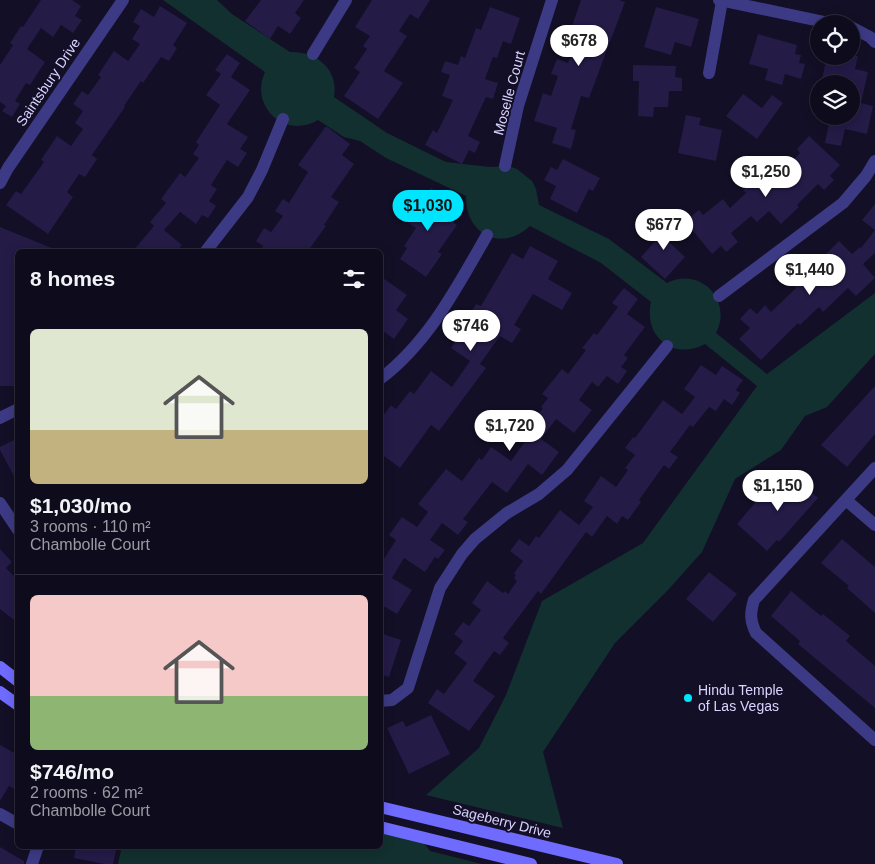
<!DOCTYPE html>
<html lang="en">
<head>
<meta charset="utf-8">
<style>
	:root { --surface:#0e0b1c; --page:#171425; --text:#f1f3f6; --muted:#9b9ba3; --line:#2e2b3b; --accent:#00e5ff }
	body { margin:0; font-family:Arial,sans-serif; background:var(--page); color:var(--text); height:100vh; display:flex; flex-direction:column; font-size:19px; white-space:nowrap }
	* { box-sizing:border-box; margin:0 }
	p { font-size:16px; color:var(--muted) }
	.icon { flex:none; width:28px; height:28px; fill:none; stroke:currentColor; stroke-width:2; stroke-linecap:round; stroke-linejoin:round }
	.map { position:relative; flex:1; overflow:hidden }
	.side { position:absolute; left:15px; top:249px; width:368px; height:600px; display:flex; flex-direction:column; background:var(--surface); border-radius:8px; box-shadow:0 2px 12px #0003,0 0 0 1px var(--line) }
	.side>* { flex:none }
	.buttons { position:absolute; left:810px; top:15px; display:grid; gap:10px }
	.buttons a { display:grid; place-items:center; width:50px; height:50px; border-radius:50%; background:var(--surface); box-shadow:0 2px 12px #0003,0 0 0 1px var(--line); font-size:25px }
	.price { position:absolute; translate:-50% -42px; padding:0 11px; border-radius:18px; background:#fff; color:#222; font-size:16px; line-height:32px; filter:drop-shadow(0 1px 2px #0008) }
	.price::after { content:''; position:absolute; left:50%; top:30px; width:15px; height:11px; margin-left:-8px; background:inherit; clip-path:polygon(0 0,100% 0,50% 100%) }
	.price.on { background:var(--accent); color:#111 }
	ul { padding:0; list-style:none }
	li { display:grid; align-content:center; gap:10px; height:265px; padding:0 15px }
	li+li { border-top:1px solid var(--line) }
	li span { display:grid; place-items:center; height:155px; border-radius:8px; color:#555 }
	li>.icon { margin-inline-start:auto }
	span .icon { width:90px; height:90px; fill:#fffc; stroke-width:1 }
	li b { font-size:21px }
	h2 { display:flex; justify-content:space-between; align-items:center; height:60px; padding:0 15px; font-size:21px }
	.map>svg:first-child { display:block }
	.green { fill:#12302f }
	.building { fill:#241b47 }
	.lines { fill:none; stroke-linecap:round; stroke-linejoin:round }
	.street { stroke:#3d3a85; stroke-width:12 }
	.secondary { stroke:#6f6bff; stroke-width:12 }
	.poi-dot { fill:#00e5ff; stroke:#130f26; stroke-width:2 }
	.labels { text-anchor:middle; stroke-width:4; stroke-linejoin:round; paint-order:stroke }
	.street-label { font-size:14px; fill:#d9d4ff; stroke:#130f26 }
	.poi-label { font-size:14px; fill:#d9d4ff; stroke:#130f26; text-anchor:start }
</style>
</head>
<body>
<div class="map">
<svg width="875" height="864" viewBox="0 0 875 864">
	<rect width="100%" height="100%" fill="#130f26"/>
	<path class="green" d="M163,0H217L232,14L290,52C316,51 339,69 334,97L387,133L446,162L490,167L508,166L517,169L532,181L536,189L539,205L609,239L667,283C700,266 733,300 716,333L767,374L875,293V354L827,407L805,416L781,450L735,479L702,552L668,590L615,643L543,752L563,828L426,795L479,748L506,695L542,601L643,543L757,386L705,344C674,361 643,337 651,302L601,263L530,226C501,253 465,234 466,196L386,158L360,141L344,137L318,120C285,140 249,106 265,72Z
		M380,833L424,843L430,851L482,864H118L122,846H380Z"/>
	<path class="building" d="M41,0H72L81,6L75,16L82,20L73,33L61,25L53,37L41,28L27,49L45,62L30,85L26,83L15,101L20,104L12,117L2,111L6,106L0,102V65L13,45L10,43L21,26L23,27Z
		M261,0H304L295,13L301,18L290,34L278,26L270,39L245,21Z
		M372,0H430L418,19L410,14L399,31L407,36L384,71L403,83L378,119L344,96L360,72L354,68L367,49L363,46L370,36L355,27Z
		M581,0H619L625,2L589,98L581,96L571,129L576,130L571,149L552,143L557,128L534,121L543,93L551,96L558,76L551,74L557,59L568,63L579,32L571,29Z
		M160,6L187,23L173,45L177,48L169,61L161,57L143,83L141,81L124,106L125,107L92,155L97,159L85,177L79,174L67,192L73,197L48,234L6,205L16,191L21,194L44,162L41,160L57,136L71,146L83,129L75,123L83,111L73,104L82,91L88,95L101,77L98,75L114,51L128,61L140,44L132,39L140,26L133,22L141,9L154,17Z
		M490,7L520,18L511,44L503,41L497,58L493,57L485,79L498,83L493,99L486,97L468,136L480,142L475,153L469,150L462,164L425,145L433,130L437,133L453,100L442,96L450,75L441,72L445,61L458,65L461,56L465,58L476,28L481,30Z
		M656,7L699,19L691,47L675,42L671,55L644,47Z
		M758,34L797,45L795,54L801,55L799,63L805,64L801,79L785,74L782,85L765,80L768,69L749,64Z
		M227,54L240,63L231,77L250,90L227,124L248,137L240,149L247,153L238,167L227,160L211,185L217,189L209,201L216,206L208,218L202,215L196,224L180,212L164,230L182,245L177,251H133L154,226L150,222L166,203L161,199L180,173L185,177L199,158L193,154L199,145L196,142L220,105L206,95L221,74L215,70Z
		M827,56H858L855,69L868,72L861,103L873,106L867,134L845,129L841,146L825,143L829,122L834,123L836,116H851V84H821Z
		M633,65L676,66L675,77L682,78V91H669L668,107H654L653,117L638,116L639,81H633Z
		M743,94L762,108L772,95L783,103L757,139L726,116Z
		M686,115L701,118L699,125L722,130L716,161L678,153Z
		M326,126L350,144L342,155L354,164L331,197L339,202L324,225L326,226L308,251H260L263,246L256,241L264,228L271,232L283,216L275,211L283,199L289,203L308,172L298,165Z
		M809,136L840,165L830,176L834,180L824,190L818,184L797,205L799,207L781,224L769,211L757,222L751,216L731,233L738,242L726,252L721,246L712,254L685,221L699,210L703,215L723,199L730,208L746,193L743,190L759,176L768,185L774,181L800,153L797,149Z
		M563,159L600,178L593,191L589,189L577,213L550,199L556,186L544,180L551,167L557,170Z
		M431,188L456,206L447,218L457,225L438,252L442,254L426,277L400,259L407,248L404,246L416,228L401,218L411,205L416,209Z
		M875,204V230L862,220Z
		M668,218L680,230L669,242L685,257L665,279L641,257L659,237L655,233Z
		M0,227L59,251H18V386H0Z
		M875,230V253L863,264L875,278L856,296L848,288L823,312L819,307L800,325L798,323L761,360L739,339L750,328L740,319L750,308L757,314L765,305L771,312L796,288L792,283L805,271L807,273L839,241L852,254L860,247L861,248Z
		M530,246L558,261L548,279L572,293L562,310L533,294L514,325L521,329L512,343L500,336L480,364L486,368L439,431L431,425L400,468L380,453V420L391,405L396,409L410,391L414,394L431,371L452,387L470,361L451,348L471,319L468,317L476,304L481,306L512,253L523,259Z
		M380,276L407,295L396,310L408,319L394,339L380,329Z
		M624,288L638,299L627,314L645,327L624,355L628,358L621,367L627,371L618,384L607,376L598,387L592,382L579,400L592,410L574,433L556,419L541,439L559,452L542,475L528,464L507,493L492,482L463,519L468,522L458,535L442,523L430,540L445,550L438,559L435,557L425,572L404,558L392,578L412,590L397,614L380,604V565L396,540L389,535L402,517L417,527L428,512L418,504L446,469L462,481L479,458L482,460L491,447L511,461L532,432L528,429L543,408L541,407L548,398L542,394L562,369L568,374L586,350L582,348L594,333L597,335L618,307L612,303Z
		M701,365L716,375L722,366L743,380L736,390L740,393L732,405L724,399L716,411L709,407L693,427L690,425L670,452L678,457L669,469L664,465L639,500L641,502L628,520L622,516L617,524L607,516L592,537L586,532L541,594L538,591L503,638L509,643L500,655L494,651L473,681L495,696L469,731L428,703L437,689L444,694L467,663L454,653L463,641L454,634L463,622L469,626L481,610L472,603L487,581L503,593L505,591L508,594L517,581L514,578L516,575L514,573L523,561L510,551L519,539L529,546L536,536L539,538L560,510L579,525L593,507L584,501L601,476L616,487L628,470L625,468L635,455L625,448L633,437L635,438L663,400L682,414L695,397L684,389Z
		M875,386V434L847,467L821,445Z
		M18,438V484L0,450V447Z
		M789,472L818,498L779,542L777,540L767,551L737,524L760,497L764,500Z
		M842,539L875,567V613L847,588L849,586L821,563Z
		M0,549L12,562L6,568L18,580V623L0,609Z
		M709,572L737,594L713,622L686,599Z
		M791,591L821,616L823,614L850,636L846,641L875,666V708L798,644L800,641L771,616Z
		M380,633L401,640L389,677L380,674Z
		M431,715L450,754L409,774L387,728L403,721L406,727Z
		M0,745L18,755V791L9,786L0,801Z
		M76,846H117L113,864H104L74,858Z
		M0,847L24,861V864H0Z"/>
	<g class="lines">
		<path class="street" d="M719,0L834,24
			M851,27L870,37L875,42
			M313,54L346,0
			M709,73L722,1
			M505,166L518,106L552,0
			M0,183L8,168L123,0
			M206,251L248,197L262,170L283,119
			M719,296L843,203L866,176L875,161
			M380,379C429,342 457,287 487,235
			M0,418L18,409
			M875,468L754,600C750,613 750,621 756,633L875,740
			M846,500L875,525
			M0,503L18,530
			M380,701L392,700L408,688L440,588L462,554L475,539L507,513L539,494L567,470L667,346
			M0,814L18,824
			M32,864L38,846"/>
		<path class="secondary" d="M0,667L18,681
			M0,692L18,705
			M380,807L617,864
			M380,827L531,864"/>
	</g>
	<circle class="poi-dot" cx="688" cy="698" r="5"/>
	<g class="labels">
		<g class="street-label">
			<text transform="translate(48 82) rotate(-56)" y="5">Saintsbury Drive</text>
			<text transform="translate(509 93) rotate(-75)" y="5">Moselle Court</text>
			<text transform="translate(502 821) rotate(14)" y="5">Sageberry Drive</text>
		</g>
		<g class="poi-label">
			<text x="698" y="695">Hindu Temple<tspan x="698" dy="16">of Las Vegas</tspan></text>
		</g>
	</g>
</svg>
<div class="buttons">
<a><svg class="icon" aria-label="locate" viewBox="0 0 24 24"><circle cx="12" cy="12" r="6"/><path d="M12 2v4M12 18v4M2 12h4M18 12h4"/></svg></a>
<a><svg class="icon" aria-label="layers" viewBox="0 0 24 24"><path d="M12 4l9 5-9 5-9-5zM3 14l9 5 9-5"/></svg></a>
</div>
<b class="price" style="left:579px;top:67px">$678</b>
<b class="price" style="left:766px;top:198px">$1,250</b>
<b class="price on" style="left:428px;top:232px">$1,030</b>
<b class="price" style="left:664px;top:251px">$677</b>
<b class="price" style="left:810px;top:296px">$1,440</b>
<b class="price" style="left:471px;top:352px">$746</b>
<b class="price" style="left:510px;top:452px">$1,720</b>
<b class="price" style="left:778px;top:512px">$1,150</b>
<section class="side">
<h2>8 homes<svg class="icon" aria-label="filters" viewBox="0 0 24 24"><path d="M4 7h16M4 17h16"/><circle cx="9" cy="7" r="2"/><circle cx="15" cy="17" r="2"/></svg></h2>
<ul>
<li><span style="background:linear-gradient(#dfe7d0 65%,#c2b280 0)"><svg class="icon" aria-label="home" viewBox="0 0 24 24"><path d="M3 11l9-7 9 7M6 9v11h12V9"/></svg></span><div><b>$1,030/mo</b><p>3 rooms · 110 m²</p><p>Chambolle Court</p></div></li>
<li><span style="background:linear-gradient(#f6c9c9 65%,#8fb573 0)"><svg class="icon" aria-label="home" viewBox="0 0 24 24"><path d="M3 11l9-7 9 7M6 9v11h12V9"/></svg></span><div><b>$746/mo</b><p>2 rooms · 62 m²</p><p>Chambolle Court</p></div></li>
</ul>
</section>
</div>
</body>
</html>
